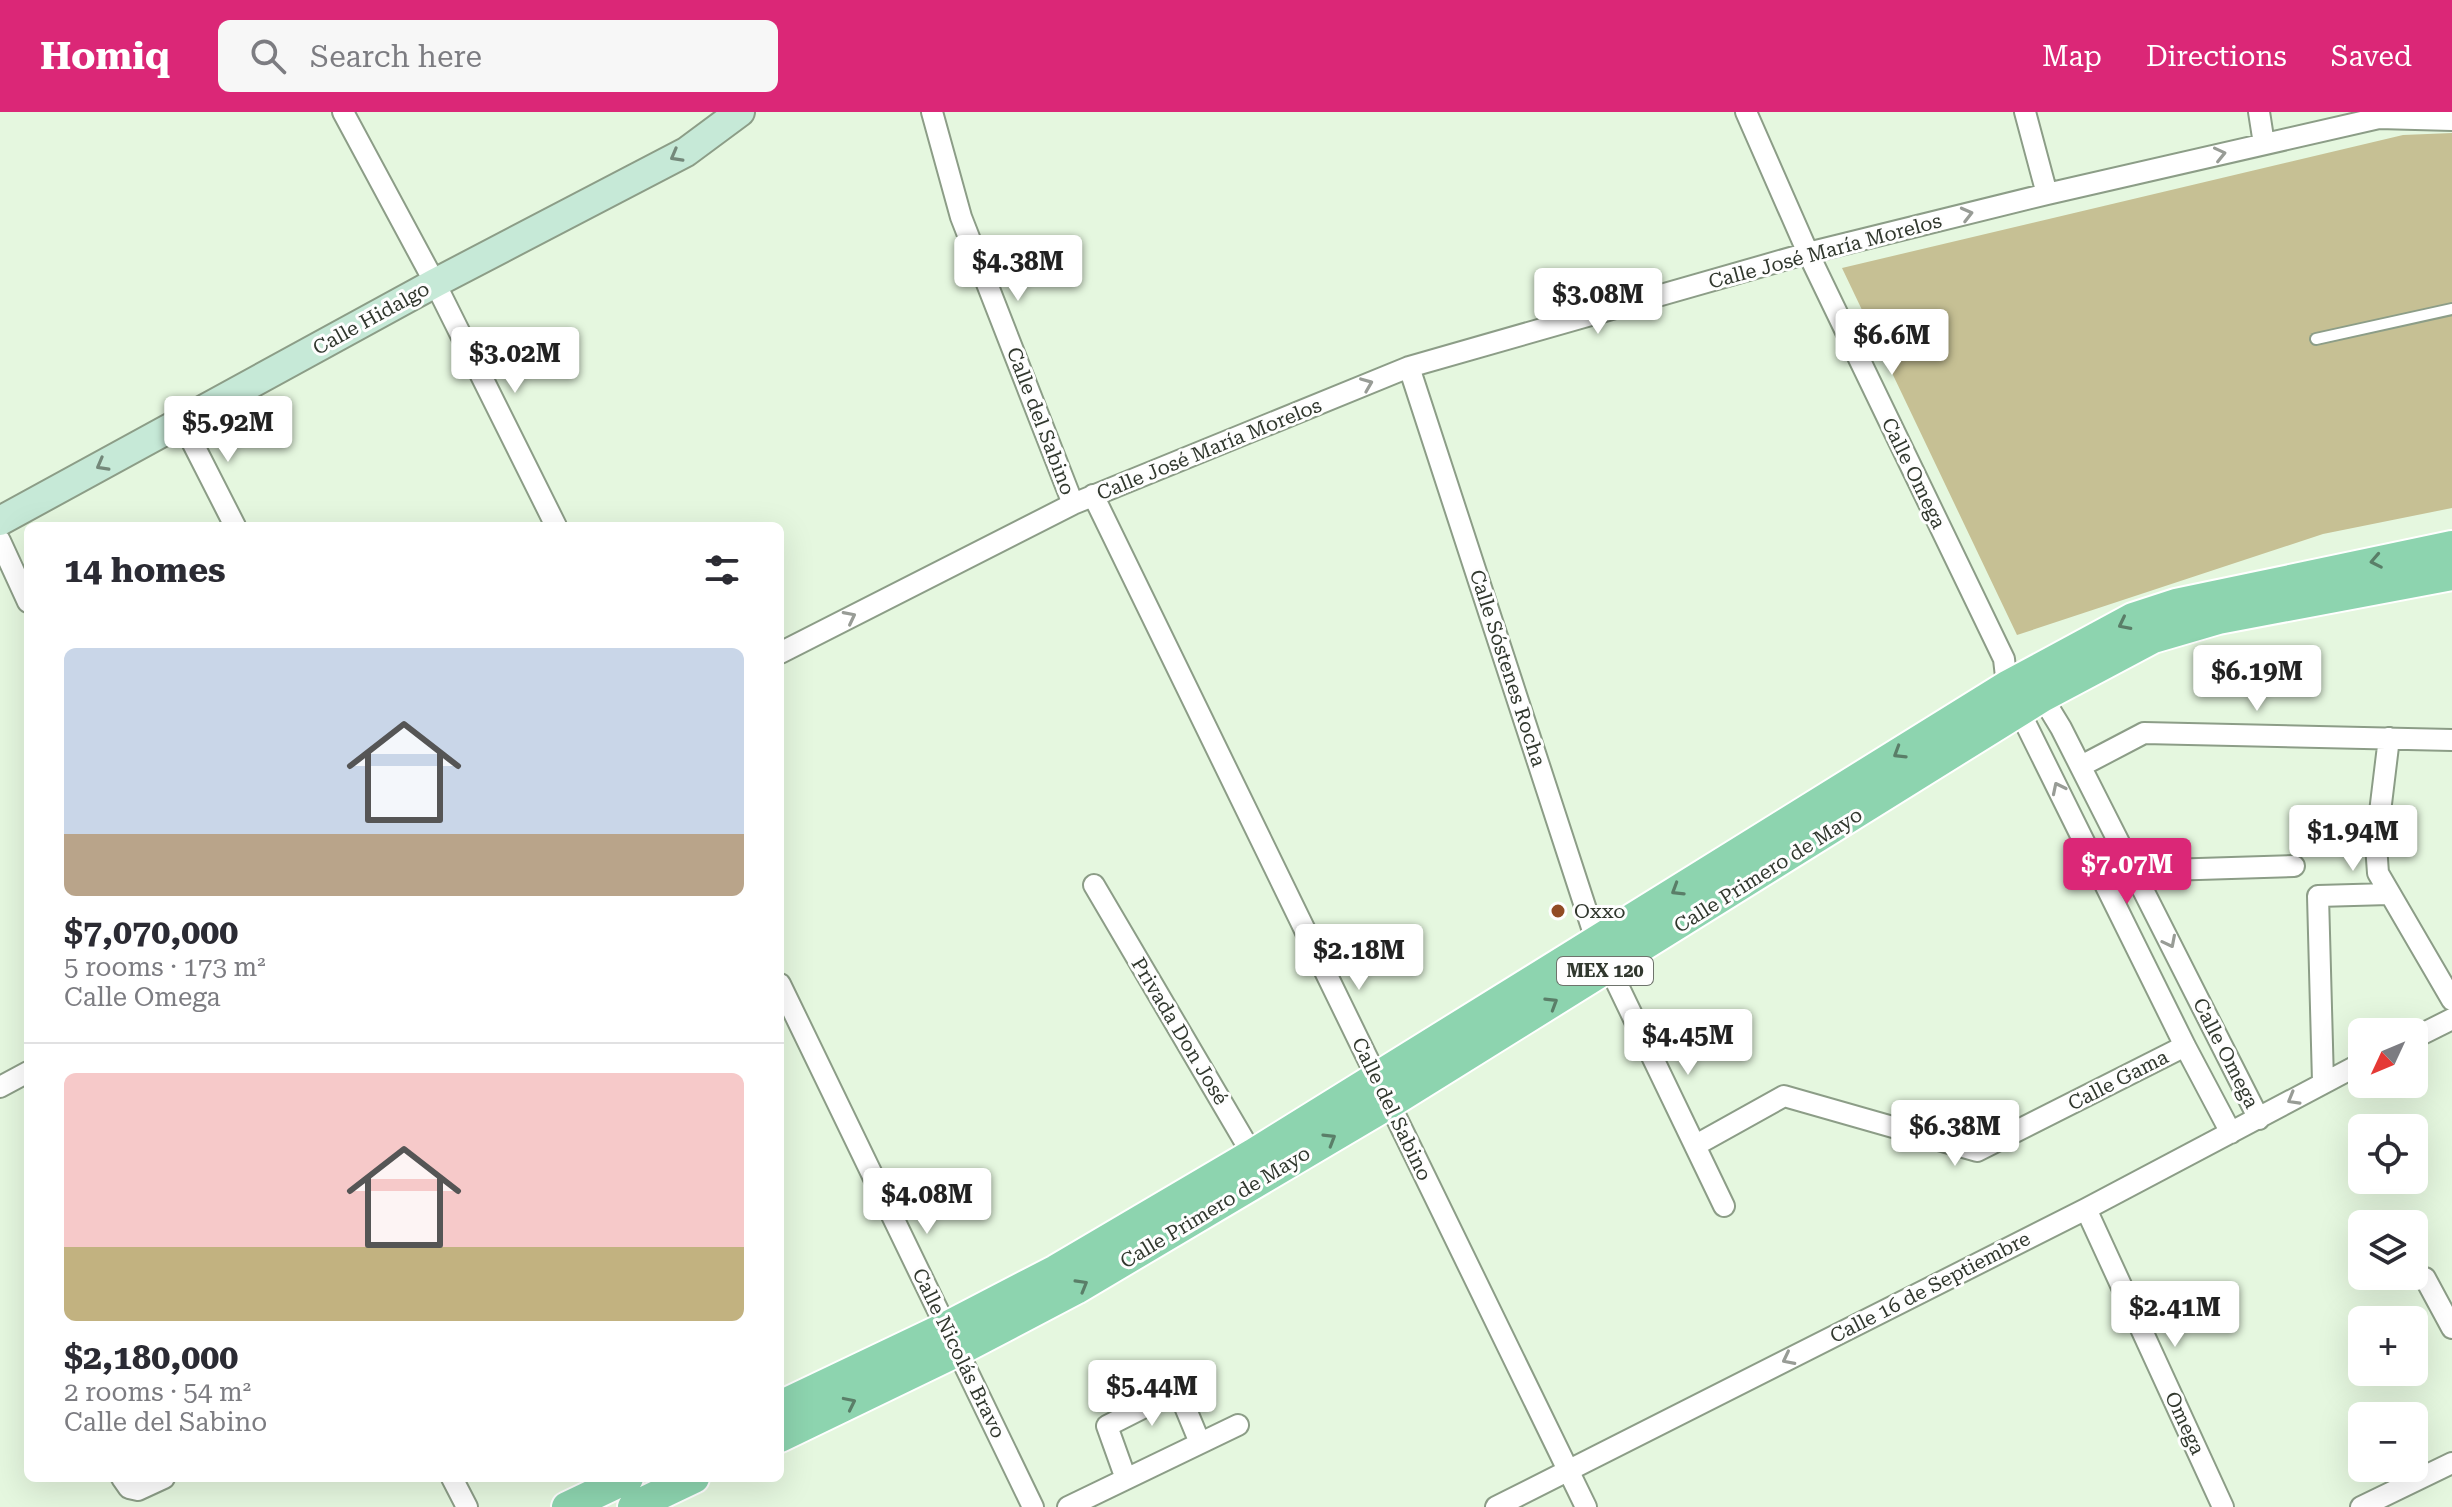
<!DOCTYPE html>
<html lang="en">
<head>
<meta charset="utf-8">
<style>
	:root { --surface:#fff; --page:#f7f7f7; --text:#2b2b33; --muted:#7c7c81; --line:#e1e1e2; --accent:#db2777 }
	body { margin:0; font-family:"Roboto Serif",serif; background:var(--page); color:var(--text); height:100vh; display:flex; flex-direction:column; font-size:30px; white-space:nowrap }
	* { box-sizing:border-box; margin:0 }
	p { font-size:26px; color:var(--muted) }
	.icon { flex:none; width:44px; height:44px; fill:none; stroke:currentColor; stroke-width:2; stroke-linecap:round; stroke-linejoin:round }
	.map { position:relative; flex:1; overflow:hidden }
	.drawer { position:absolute; left:24px; top:410px; width:760px; height:960px; display:flex; flex-direction:column; background:var(--surface); border-radius:12px; box-shadow:0 8px 32px #0002 }
	.drawer>* { flex:none }
	.needle { width:52px; rotate:226deg }
	.fabs { position:absolute; left:2348px; top:906px; display:grid; gap:16px }
	.fabs a { display:grid; place-items:center; width:80px; height:80px; border-radius:12px; background:var(--surface); box-shadow:0 8px 32px #0002; font-size:40px }
	.price { position:absolute; translate:-50% -68px; padding:0 18px; border-radius:8px; background:#fff; color:#222; font-size:26px; line-height:52px; filter:drop-shadow(0 2px 4px #0008) }
	.price::after { content:''; position:absolute; left:50%; top:48px; width:24px; height:18px; margin-left:-12px; background:inherit; clip-path:polygon(0 0,100% 0,50% 100%) }
	.price.current { background:var(--accent); color:#fff }
	ul { padding:0; list-style:none }
	li { display:grid; align-content:center; gap:16px; height:424px; padding:0 40px }
	li+li { border-top:2px solid var(--line) }
	li span { display:grid; place-items:center; height:248px; border-radius:12px; color:#555 }
	li>.icon { margin-inline-start:auto }
	span .icon { width:144px; height:144px; fill:#fffc; stroke-width:1 }
	li b { font-size:34px }
	h2 { display:flex; justify-content:space-between; align-items:center; height:96px; padding:0 40px; font-size:34px }
	header { display:flex; align-items:center; gap:48px; box-sizing:border-box; height:112px; padding:0 40px; background:var(--accent); color:#fff }
	header strong { font-size:38px }
	nav { display:flex; gap:44px; margin-inline-start:auto; font-size:28px }
	.search { width:560px; height:72px; background:var(--page); display:flex; align-items:center; gap:20px; box-sizing:border-box; padding:0 28px; border-radius:12px; color:var(--muted); font-size:30px }
	.map>svg:first-child { display:block }
	.green { fill:#c6c094 }
	.lines { fill:none; stroke-linecap:round; stroke-linejoin:round }
	.lane-casing { stroke:#8c9d87; stroke-width:14 }
	.street-casing { stroke:#8c9d87; stroke-width:24 }
	.secondary-casing { stroke:#8c9d87; stroke-width:32 }
	.primary-casing { stroke:#fff; stroke-width:34 }
	.lane { stroke:#fff; stroke-width:10 }
	.street { stroke:#fff; stroke-width:20 }
	.secondary { stroke:#c6e9d7; stroke-width:28 }
	.primary { stroke:#8dd4af; stroke-width:30 }
	.oneway { stroke:#989c96 }
	.oneway2 { stroke:#74887a }
	.oneway3 { stroke:#5a7e68 }
	.poi-dot { fill:#914b24; stroke:#fefefe; stroke-width:3 }
	.labels { text-anchor:middle; stroke-width:6; stroke-linejoin:round; paint-order:stroke }
	.shield { fill:#fefefe; stroke:#6e736c; stroke-width:2 }
	.shield-label { font-size:18px; font-weight:bold; fill:#31382e }
	.street-label { font-size:20px; fill:#31382e; stroke:#fefefe }
	.poi-label { font-size:20px; fill:#31382e; stroke:#fefefe; text-anchor:start }
</style>
</head>
<body>
<header>
<strong>Homiq</strong>
<div class="search"><svg class="icon" aria-label="search" viewBox="0 0 24 24"><circle cx="10" cy="10" r="6"/><path d="M15 15l6 6"/></svg>Search here</div>
<nav><a>Map</a><a>Directions</a><a>Saved</a></nav>
</header>
<div class="map">
<svg width="2452" height="1395" viewBox="0 0 2452 1395">
	<rect width="100%" height="100%" fill="#e5f7df"/>
	<path class="green" d="M2452,21V396L2323,422L2017,523L1842,156L2403,23Z"/>
	<g class="lines">
		<g class="lane-casing">
			<path id="lane" d="M2316,227L2452,197"/>
		</g>
		<g class="street-casing">
			<path id="street" d="M343,0L435,171L556,414
				M932,0L961,105L1073,392
				M1746,0L1808,141L2004,547L2007,574L2185,934L2231,1021
				M2025,0L2047,82
				M2259,0L2264,32
				M1409,255L1596,828L1724,1094
				M182,310L235,414
				M1093,383L1586,1395
				M0,429L28,490
				M780,541L1073,392L1409,255L1808,141L2047,82L2379,6L2452,8
				M2036,575L2061,616L2259,1007
				M2389,626L2376,733L2378,761L2452,888
				M2081,654L2144,621L2452,628
				M2134,759L2294,754
				M1094,773L1258,1052
				M780,872L1033,1395
				M2414,926L2452,907
				M2323,970L2318,784L2389,782
				M0,975L28,960
				M1696,1033L1784,984L1977,1039L2185,934
				M2086,1097L2223,1395
				M2425,1166L2452,1216
				M122,1366L129,1376L138,1378L164,1366
				M452,1366L467,1395
				M1126,1367L1107,1314L1178,1278L1200,1331
				M1068,1395L1238,1313
				M1496,1395L2086,1097L2362,951
				M2361,1395L2452,1351"/>
		</g>
		<g class="secondary-casing">
			<path id="secondary" d="M0,409L435,171L686,40L740,0"/>
		</g>
		<g class="primary-casing">
			<path id="primary" d="M780,1294L946,1215L1056,1158L1253,1042L2007,574L2133,506L2176,492L2452,434
				M780,1325L956,1240L1076,1177L1390,991L2042,585L2153,526L2218,507L2452,463
				M567,1395L628,1366
				M633,1395L694,1366"/>
		</g>
		<use href="#lane" class="lane"/>
		<use href="#street" class="street"/>
		<use href="#secondary" class="secondary"/>
		<use href="#primary" class="primary"/>
	</g>
	<defs><path id="oneway-chevron" d="M-2-3.5L2.5 0L-2 3.5" fill="none" stroke-width="1.6" stroke-linecap="round" stroke-linejoin="round" transform="scale(2)"/></defs>
	<g class="oneway">
		<use href="#oneway-chevron" transform="translate(2220 42) rotate(-13)"/>
		<use href="#oneway-chevron" transform="translate(1967 102) rotate(-14)"/>
		<use href="#oneway-chevron" transform="translate(1367 272) rotate(-22)"/>
		<use href="#oneway-chevron" transform="translate(850 505) rotate(-27)"/>
		<use href="#oneway-chevron" transform="translate(2058 676) rotate(-116)"/>
		<use href="#oneway-chevron" transform="translate(2170 830) rotate(63)"/>
		<use href="#oneway-chevron" transform="translate(2293 987) rotate(150)"/>
		<use href="#oneway-chevron" transform="translate(1788 1247) rotate(153)"/>
	</g>
	<g class="oneway2">
		<use href="#oneway-chevron" transform="translate(676 44) rotate(151)"/>
		<use href="#oneway-chevron" transform="translate(102 353) rotate(151)"/>
	</g>
	<g class="oneway3">
		<use href="#oneway-chevron" transform="translate(2376 449) rotate(169)"/>
		<use href="#oneway-chevron" transform="translate(2124 512) rotate(153)"/>
		<use href="#oneway-chevron" transform="translate(1899 641) rotate(148)"/>
		<use href="#oneway-chevron" transform="translate(1677 778) rotate(148)"/>
		<use href="#oneway-chevron" transform="translate(1552 891) rotate(-32)"/>
		<use href="#oneway-chevron" transform="translate(1330 1027) rotate(-31)"/>
		<use href="#oneway-chevron" transform="translate(1082 1173) rotate(-30)"/>
		<use href="#oneway-chevron" transform="translate(850 1291) rotate(-26)"/>
	</g>
	<circle class="poi-dot" cx="1558" cy="799" r="8"/>
	<g class="labels">
		<rect class="shield" x="1557" y="845" width="96" height="28" rx="6"/>
		<g class="shield-label">
			<text x="1605" y="865">MEX 120</text>
		</g>
		<g class="street-label">
			<text transform="translate(1825 139) rotate(-15)" y="7">Calle José María Morelos</text>
			<text transform="translate(371 206) rotate(-29)" y="7">Calle Hidalgo</text>
			<text transform="translate(1041 309) rotate(69)" y="7">Calle del Sabino</text>
			<text transform="translate(1209 337) rotate(-22)" y="7">Calle José María Morelos</text>
			<text transform="translate(1914 361) rotate(64)" y="7">Calle Omega</text>
			<text transform="translate(1508 556) rotate(72)" y="7">Calle Sóstenes Rocha</text>
			<text transform="translate(1768 758) rotate(-32)" y="7">Calle Primero de Mayo</text>
			<text transform="translate(1180 919) rotate(59)" y="7">Privada Don José</text>
			<text transform="translate(2226 941) rotate(63)" y="7">Calle Omega</text>
			<text transform="translate(2118 968) rotate(-27)" y="7">Calle Gama</text>
			<text transform="translate(1392 997) rotate(64)" y="7">Calle del Sabino</text>
			<text transform="translate(1215 1095) rotate(-31)" y="7">Calle Primero de Mayo</text>
			<text transform="translate(1930 1175) rotate(-27)" y="7">Calle 16 de Septiembre</text>
			<text transform="translate(959 1241) rotate(64)" y="7">Calle Nicolás Bravo</text>
			<text transform="translate(2185 1311) rotate(65)" y="7">Omega</text>
		</g>
		<g class="poi-label">
			<text x="1574" y="806">Oxxo</text>
		</g>
	</g>
</svg>
<div class="fabs">
<a><svg class="needle" viewBox="-14 -14 28 28"><path d="M0-13l5 13h-10z" fill="#e53935"/><path d="M0 13l5-13h-10z" fill="#7c7c81"/></svg></a>
<a><svg class="icon" aria-label="locate" viewBox="0 0 24 24"><circle cx="12" cy="12" r="6"/><path d="M12 2v4M12 18v4M2 12h4M18 12h4"/></svg></a>
<a><svg class="icon" aria-label="layers" viewBox="0 0 24 24"><path d="M12 4l9 5-9 5-9-5zM3 14l9 5 9-5"/></svg></a>
<a>+</a>
<a>−</a>
</div>
<b class="price" style="left:1018px;top:191px">$4.38M</b>
<b class="price" style="left:1598px;top:224px">$3.08M</b>
<b class="price" style="left:1892px;top:265px">$6.6M</b>
<b class="price" style="left:515px;top:283px">$3.02M</b>
<b class="price" style="left:228px;top:352px">$5.92M</b>
<b class="price" style="left:2257px;top:601px">$6.19M</b>
<b class="price" style="left:2353px;top:761px">$1.94M</b>
<b class="price current" style="left:2127px;top:794px">$7.07M</b>
<b class="price" style="left:1359px;top:880px">$2.18M</b>
<b class="price" style="left:1688px;top:965px">$4.45M</b>
<b class="price" style="left:1955px;top:1056px">$6.38M</b>
<b class="price" style="left:927px;top:1124px">$4.08M</b>
<b class="price" style="left:2175px;top:1237px">$2.41M</b>
<b class="price" style="left:1152px;top:1316px">$5.44M</b>
<section class="drawer">
<h2>14 homes<svg class="icon" aria-label="filters" viewBox="0 0 24 24"><path d="M4 7h16M4 17h16"/><circle cx="9" cy="7" r="2"/><circle cx="15" cy="17" r="2"/></svg></h2>
<ul>
<li><span style="background:linear-gradient(#c9d6e8 75%,#b9a48a 0)"><svg class="icon" aria-label="home" viewBox="0 0 24 24"><path d="M3 11l9-7 9 7M6 9v11h12V9"/></svg></span><div><b>$7,070,000</b><p>5 rooms · 173 m²</p><p>Calle Omega</p></div></li>
<li><span style="background:linear-gradient(#f6c9c9 70%,#c2b280 0)"><svg class="icon" aria-label="home" viewBox="0 0 24 24"><path d="M3 11l9-7 9 7M6 9v11h12V9"/></svg></span><div><b>$2,180,000</b><p>2 rooms · 54 m²</p><p>Calle del Sabino</p></div></li>
</ul>
</section>
</div>
</body>
</html>
